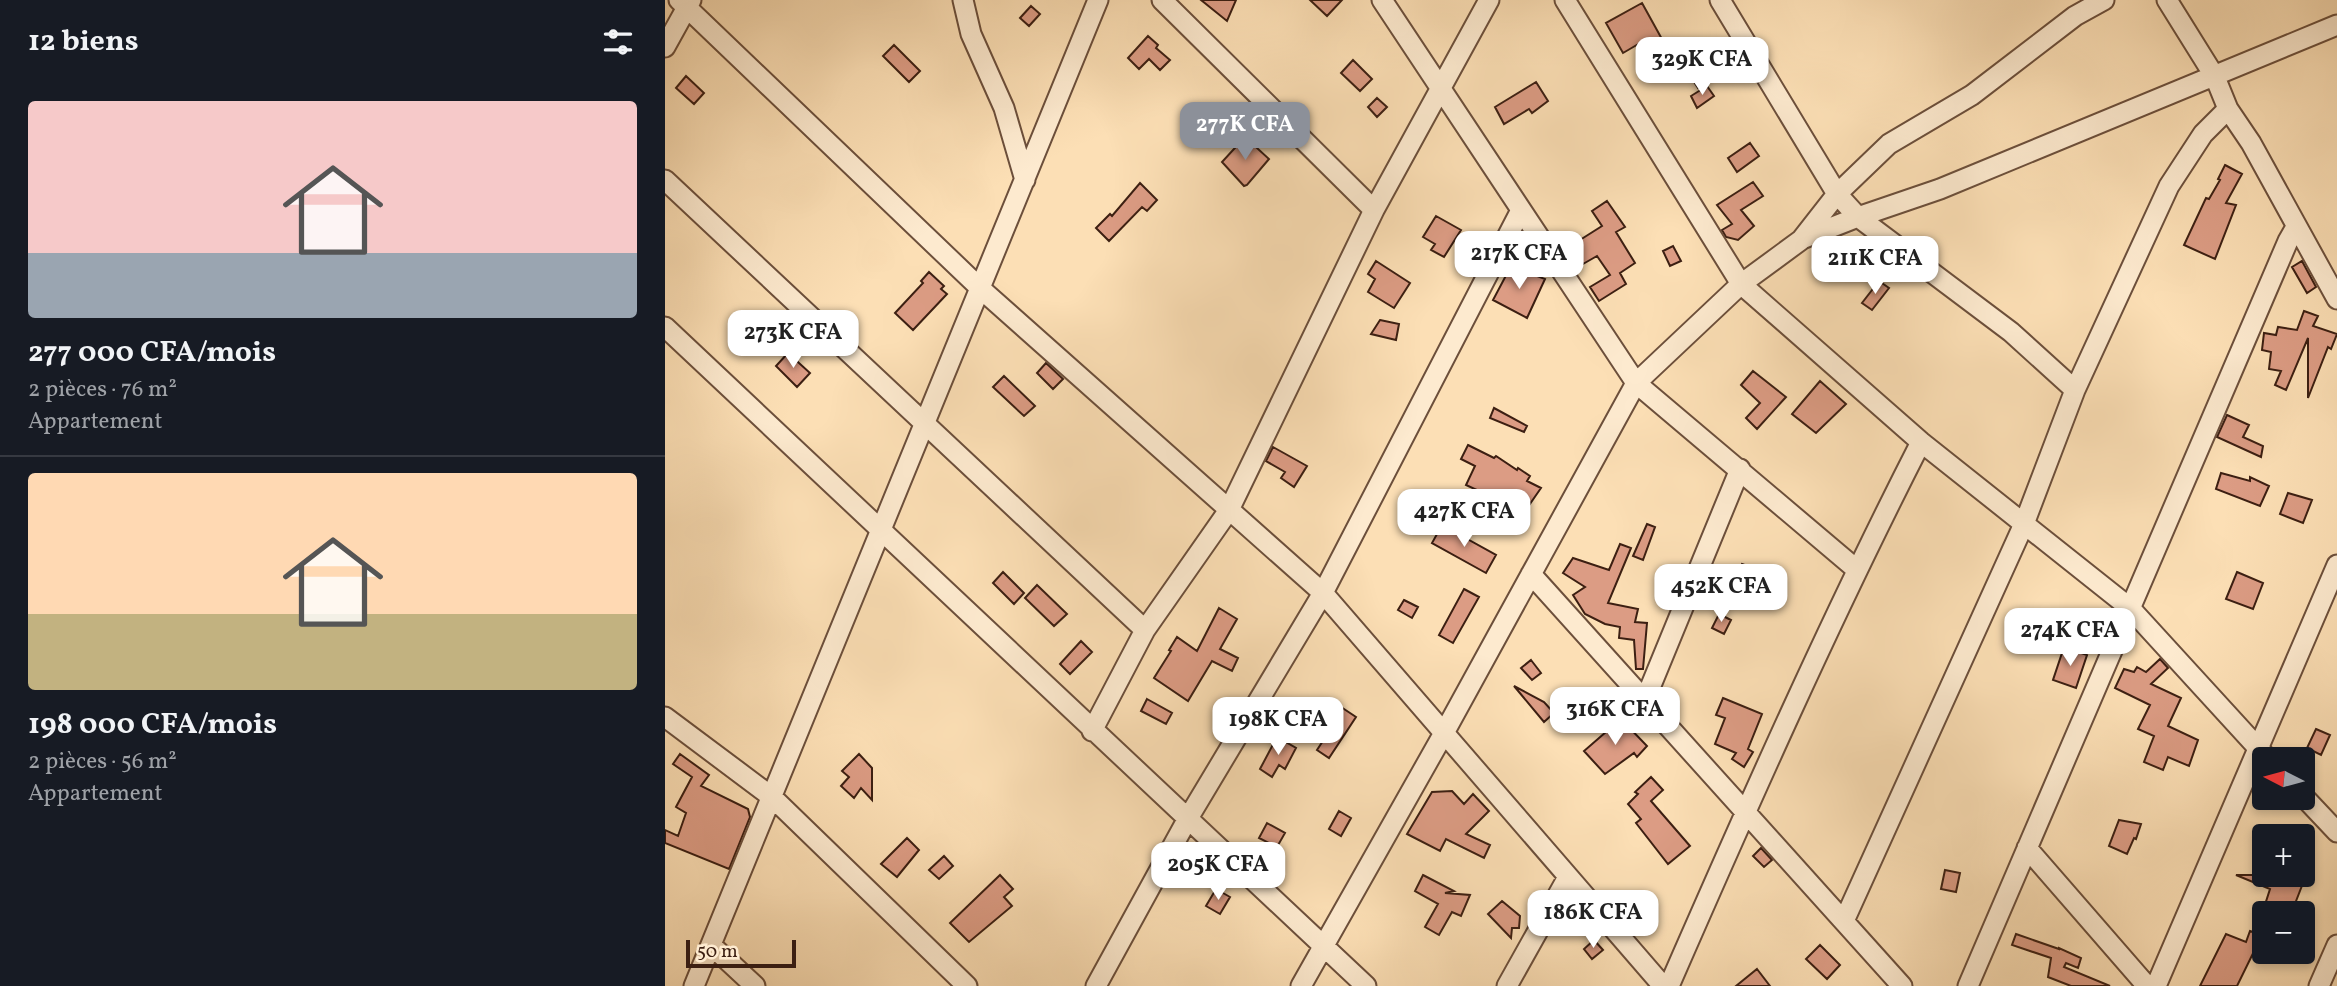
<!DOCTYPE html>
<html lang="fr">
<head>
<meta charset="utf-8">
<style>
	:root { --surface:#171b24; --page:#20242c; --text:#f1f3f6; --muted:#9ea1a6; --line:#363941; --accent:#8c9099 }
	body { margin:0; font-family:Vollkorn,serif; background:var(--page); color:var(--text); height:100vh; display:flex; flex-direction:column; font-size:26px; white-space:nowrap }
	* { box-sizing:border-box; margin:0 }
	p { font-size:23px; color:var(--muted) }
	.icon { flex:none; width:38px; height:38px; fill:none; stroke:currentColor; stroke-width:2; stroke-linecap:round; stroke-linejoin:round }
	.map { position:relative; flex:1; overflow:hidden }
	.side { display:flex; flex-direction:column; background:var(--surface); width:665px }
	.side>* { flex:none }
	.needle { width:46px; rotate:276deg }
	.buttons { position:absolute; left:1587px; top:747px; display:grid; gap:14px }
	.buttons a { display:grid; place-items:center; width:63px; height:63px; border-radius:7px; background:var(--surface); box-shadow:0 4px 10px #0003; font-size:35px }
	.scale { position:absolute; left:21px; bottom:18px; width:110px; box-sizing:border-box; padding-left:7px; border:4px solid #3c1f12; border-top:0; font-size:19px; line-height:24px; white-space:nowrap; color:#3c1f12; -webkit-text-stroke:5px #fdeacf; paint-order:stroke }
	.price { position:absolute; translate:-50% -60px; padding:0 16px; border-radius:14px; background:#fff; color:#222; font-size:23px; line-height:46px; filter:drop-shadow(0 2px 4px #0008) }
	.price::after { content:''; position:absolute; left:50%; top:42px; width:21px; height:16px; margin-left:-10px; background:inherit; clip-path:polygon(0 0,100% 0,50% 100%) }
	.price.selected { background:var(--accent); color:#fff }
	ul { padding:0; list-style:none }
	li { display:grid; align-content:center; gap:14px; height:371px; padding:0 28px }
	li+li { border-top:2px solid var(--line) }
	li span { display:grid; place-items:center; height:217px; border-radius:7px; color:#555 }
	li>.icon { margin-inline-start:auto }
	span .icon { width:126px; height:126px; fill:#fffc; stroke-width:1 }
	li b { font-size:30px }
	h2 { display:flex; justify-content:space-between; align-items:center; height:84px; padding:0 28px; font-size:30px }
	main { display:flex; flex:1; min-height:0 }
	.map>svg:first-child { display:block }
	.building { fill:#dc9c84; stroke:#3c1f12; stroke-width:2 }
	.lines { fill:none; stroke-linecap:round; stroke-linejoin:round }
	.minor-casing { stroke:#6c4f3b; stroke-width:23 }
	.minor { stroke:#fdeacf; stroke-width:19 }
</style>
</head>
<body>
<main>
<section class="side">
<h2>12 biens<svg class="icon" aria-label="filters" viewBox="0 0 24 24"><path d="M4 7h16M4 17h16"/><circle cx="9" cy="7" r="2"/><circle cx="15" cy="17" r="2"/></svg></h2>
<ul>
<li><span style="background:linear-gradient(#f6c9c9 70%,#9aa5b1 0)"><svg class="icon" aria-label="home" viewBox="0 0 24 24"><path d="M3 11l9-7 9 7M6 9v11h12V9"/></svg></span><div><b>277 000 CFA/mois</b><p>2 pièces · 76 m²</p><p>Appartement</p></div></li>
<li><span style="background:linear-gradient(#ffd9b3 65%,#c2b280 0)"><svg class="icon" aria-label="home" viewBox="0 0 24 24"><path d="M3 11l9-7 9 7M6 9v11h12V9"/></svg></span><div><b>198 000 CFA/mois</b><p>2 pièces · 56 m²</p><p>Appartement</p></div></li>
</ul>
</section>
<div class="map">
<svg width="1672" height="986" viewBox="0 0 1672 986">
	<rect width="100%" height="100%" fill="#fcdfb5"/>
	<filter id="stains"><feTurbulence type="fractalNoise" baseFrequency=".00286" numOctaves="4"/><feColorMatrix values="0 0 0 0 .2 0 0 0 0 .09 0 0 0 0 .02 0 0 0 .5 -.17"/></filter>
	<radialGradient id="worn" r=".72"><stop offset=".6" stop-color="#630" stop-opacity="0"/><stop offset="1" stop-color="#630" stop-opacity=".3"/></radialGradient>
	<path class="building" d="M536,0H571L562,21Z
		M645,0H677L662,16Z
		M977,3L998,41L988,48L982,39L958,53L941,23Z
		M366,6L375,14L364,26L355,18Z
		M483,36L493,45L491,48L505,60L495,70L484,59L474,69L463,58Z
		M229,45L255,71L244,82L218,56Z
		M1027,55L1036,70L1048,61L1056,72L1033,88L1016,61Z
		M688,60L707,79L695,91L676,73Z
		M21,76L39,93L29,104L11,88Z
		M871,82L883,101L867,113L864,109L839,124L830,107Z
		M1042,86L1049,96L1032,108L1026,96Z
		M712,98L722,107L712,117L703,107Z
		M580,137L604,159L582,185L579,186L557,162Z
		M1085,143L1094,156L1072,172L1063,158Z
		M1560,165L1577,174L1561,203L1571,205L1550,259L1519,245L1541,198L1544,199L1555,180L1553,179Z
		M1088,182L1098,196L1076,210L1089,226L1073,240L1061,237L1057,230L1067,224L1052,205Z
		M475,183L492,200L482,211L477,207L444,241L431,228L445,214L447,216Z
		M942,201L960,227L951,232L970,263L955,273L961,284L934,301L925,287L945,275L932,256L918,264L907,245L937,226L927,211Z
		M771,216L796,230L779,257L766,250L770,244L758,237Z
		M1008,246L1016,261L1005,266L998,251Z
		M711,261L745,283L729,308L703,292L710,279L703,274Z
		M1637,261L1651,287L1642,293L1627,267Z
		M846,266L880,279L862,318L828,300Z
		M264,272L279,286L276,289L282,294L248,330L230,313L258,283L256,281Z
		M1214,281L1224,288L1207,310L1197,303Z
		M1639,311L1653,316L1648,326L1672,334L1666,349L1663,347L1643,398V338L1621,390L1610,385L1616,371L1604,369L1606,352L1597,350L1599,333L1611,335L1613,327L1632,330Z
		M715,320L734,324L731,340L706,334Z
		M123,353L145,373L132,387L111,366Z
		M381,363L398,379L388,389L372,373Z
		M1088,371L1121,397L1092,429L1081,418L1095,403L1076,385Z
		M339,376L370,406L359,416L328,387Z
		M1155,381L1181,404L1151,433L1127,414Z
		M829,408L862,426L859,432L825,418Z
		M1562,415L1584,425L1578,437L1598,446L1596,457L1552,437Z
		M803,445L829,458L831,456L852,470L853,468L865,476L862,481L876,488L849,527L838,520L846,506L801,485L810,466L796,459Z
		M608,447L642,466L629,487L616,478L620,472L601,461Z
		M1556,473L1585,481V477L1604,486L1595,506L1551,489Z
		M1623,493L1647,500L1638,523L1615,514Z
		M982,524L990,527L978,560L968,556Z
		M777,525L831,555L821,573L767,543Z
		M955,544L966,548L943,603L973,609L970,622L982,623L978,669H971L969,640L954,638L955,627L940,624L920,614L908,595L920,587L898,573L908,558L944,570Z
		M1077,564L1088,568L1083,581L1072,577Z
		M338,572L359,593L349,604L328,583Z
		M1572,572L1598,583L1588,609L1561,599Z
		M372,585L402,614L389,626L360,598Z
		M799,589L814,597L788,643L774,635Z
		M739,600L753,607L747,618L733,610Z
		M554,608L572,619L555,649L573,658L567,671L547,661L523,701L489,678L506,651L504,650L512,637L532,651Z
		M1054,614L1066,620L1059,634L1047,628Z
		M416,641L427,652L405,674L395,664Z
		M1399,647L1422,655L1411,688L1388,680Z
		M1495,659L1503,668L1486,684L1516,698L1503,726L1533,740L1524,766L1503,757L1498,770L1479,762L1489,736L1473,729L1485,705L1450,688L1459,669L1469,672L1472,667L1481,672Z
		M866,660L876,673L867,680L856,668Z
		M849,686L879,702L889,713L879,722Z
		M1058,698L1097,714L1083,749L1088,752L1079,767L1067,759L1071,753L1050,744L1060,718L1051,715Z
		M482,699L507,713L501,724L476,711Z
		M676,707L691,717L664,758L652,750L673,718L670,716Z
		M956,719L982,746L972,757L969,753L940,774L919,751Z
		M1651,729L1665,735L1656,755L1642,748Z
		M612,737L631,748L620,769L614,765L607,777L595,769Z
		M15,754L44,775L36,786L83,809L85,817L64,869L0,843V830L13,836L21,813L11,807L27,777L8,764Z
		M194,754L207,768V800L196,788L189,798L176,786L184,777L177,771Z
		M986,777L998,790L986,801L1025,846L1003,864L971,823L976,819L963,804L973,794L970,792Z
		M787,791L799,804L808,794L824,811L801,834L825,845L819,858L781,839L775,851L742,834L767,792Z
		M674,811L686,818L676,836L664,829Z
		M1454,820L1476,824L1471,839L1469,838L1462,854L1444,846Z
		M602,823L620,833L612,847L594,838Z
		M242,838L254,850L232,877L216,864Z
		M1096,848L1107,860L1099,867L1088,856Z
		M279,856L288,866L274,879L264,870Z
		M1280,870L1295,873L1291,892L1276,889Z
		M335,875L348,889L339,897L347,906L304,942L285,923Z
		M758,875L789,891L780,893L805,895L796,916L787,912L774,935L760,927L773,904L750,891Z
		M1571,875H1634L1632,880L1638,883L1626,914H1597L1605,889Z
		M551,889L565,897L555,914L541,906Z
		M837,901L855,916L854,928H847L846,938L823,914Z
		M900,908L910,921L900,930L892,921Z
		M1585,931L1597,935L1572,986H1535L1561,934L1581,942Z
		M1351,934L1394,949V948L1416,958L1413,968L1401,963L1399,967L1445,986H1406L1383,977L1386,958L1347,945Z
		M929,940L938,950L927,959L919,949Z
		M1155,945L1175,965L1162,979L1141,959Z
		M1092,969L1105,986H1071Z"/>
	<g class="lines">
		<g class="minor-casing">
			<path id="minor" d="M14,0L316,289L658,593L998,986
				M298,0L306,34L339,108L360,180
				M497,0L709,210
				M717,0L971,383L1191,569
				M900,0L1076,284L1256,442L1465,608L1604,760
				M1055,0L1172,194L1193,217L1346,332L1410,390
				M1502,0L1550,77L1563,109L1586,143L1672,299
				M0,47L26,0
				M0,180L480,630
				M1137,239L1193,217L1275,189L1672,25
				M0,327L701,986
				M866,574L1237,986
				M980,700L1075,469
				M0,717L107,797L302,986
				M427,731L480,630L564,510L709,210L824,0
				M1638,796L1672,832
				M1362,848L1482,986
				M1179,921L1359,524L1410,390L1504,186L1538,134L1563,109
				M46,945L90,986
				M29,986L433,0
				M431,986L522,820L658,593L856,210
				M636,986L779,733L971,383L1076,284L1136,240L1172,194L1224,144L1307,95L1410,16L1439,0
				M842,986L903,877
				M1004,986C1084,803 1165,620 1256,442
				M1303,986L1623,241L1631,227
				M1491,986L1672,565
				M1654,986L1672,945"/>
		</g>
		<use href="#minor" class="minor"/>
	</g>
	<rect width="100%" height="100%" filter="url(#stains)"/>
	<rect width="100%" height="100%" fill="url(#worn)"/>
</svg>
<div class="buttons">
<a><svg class="needle" viewBox="-14 -14 28 28"><path d="M0-13l5 13h-10z" fill="#e53935"/><path d="M0 13l5-13h-10z" fill="#9ea1a6"/></svg></a>
<a>+</a>
<a>−</a>
</div>
<div class="scale">50 m</div>
<b class="price" style="left:1037px;top:97px">329K CFA</b>
<b class="price selected" style="left:580px;top:162px">277K CFA</b>
<b class="price" style="left:854px;top:291px">217K CFA</b>
<b class="price" style="left:1210px;top:296px">211K CFA</b>
<b class="price" style="left:128px;top:370px">273K CFA</b>
<b class="price" style="left:799px;top:549px">427K CFA</b>
<b class="price" style="left:1056px;top:624px">452K CFA</b>
<b class="price" style="left:1405px;top:668px">274K CFA</b>
<b class="price" style="left:950px;top:747px">316K CFA</b>
<b class="price" style="left:613px;top:757px">198K CFA</b>
<b class="price" style="left:553px;top:902px">205K CFA</b>
<b class="price" style="left:928px;top:950px">186K CFA</b>
</div>
</main>
</body>
</html>
